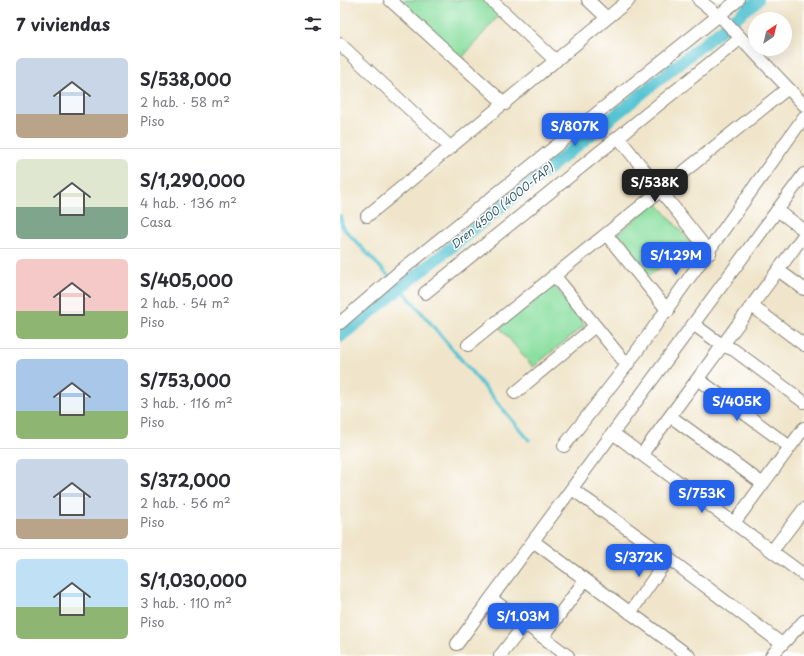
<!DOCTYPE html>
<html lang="es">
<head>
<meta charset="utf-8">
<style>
	:root { --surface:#fff; --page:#f7f7f7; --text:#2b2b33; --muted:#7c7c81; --line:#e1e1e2; --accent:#2563eb }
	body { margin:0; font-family:"Playpen Sans",sans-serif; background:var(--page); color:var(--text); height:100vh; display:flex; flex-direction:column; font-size:15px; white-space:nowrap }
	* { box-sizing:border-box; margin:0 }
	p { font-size:13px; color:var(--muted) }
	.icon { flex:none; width:22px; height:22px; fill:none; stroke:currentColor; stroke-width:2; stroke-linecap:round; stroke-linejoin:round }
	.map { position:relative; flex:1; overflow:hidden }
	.details { display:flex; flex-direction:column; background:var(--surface); width:340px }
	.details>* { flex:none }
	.needle { width:26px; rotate:35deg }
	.tools { position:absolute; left:408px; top:12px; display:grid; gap:8px }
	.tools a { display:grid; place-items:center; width:44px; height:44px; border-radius:50%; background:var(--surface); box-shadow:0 4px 16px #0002; font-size:20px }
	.price { position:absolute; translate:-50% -34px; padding:0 9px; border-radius:8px; background:var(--accent); color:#fff; font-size:13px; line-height:26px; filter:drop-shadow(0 1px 2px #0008) }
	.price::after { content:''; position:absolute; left:50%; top:24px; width:12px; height:9px; margin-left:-6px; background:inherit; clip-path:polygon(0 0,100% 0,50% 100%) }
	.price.current { background:#222; color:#fff }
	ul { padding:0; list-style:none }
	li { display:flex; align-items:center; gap:12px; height:100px; padding:0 16px }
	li+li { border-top:1px solid var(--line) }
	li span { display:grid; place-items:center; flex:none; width:112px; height:80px; border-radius:6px; color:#555 }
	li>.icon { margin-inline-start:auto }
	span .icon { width:48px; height:48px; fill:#fffc; stroke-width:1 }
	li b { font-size:17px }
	h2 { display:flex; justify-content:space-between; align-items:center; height:48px; padding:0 16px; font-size:17px }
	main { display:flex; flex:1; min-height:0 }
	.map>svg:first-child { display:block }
	.green { fill:#8bdfa0; stroke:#547e5e }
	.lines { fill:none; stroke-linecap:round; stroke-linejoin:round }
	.stream { stroke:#59c4d3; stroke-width:3.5 }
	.canal { stroke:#59c4d3; stroke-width:12 }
	.street-casing { stroke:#868073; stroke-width:14 }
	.street { stroke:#fff; stroke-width:12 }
	.labels { text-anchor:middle; stroke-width:3; stroke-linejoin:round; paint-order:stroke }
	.water-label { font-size:11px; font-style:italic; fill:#345f65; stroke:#fff }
</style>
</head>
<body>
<main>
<section class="details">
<h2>7 viviendas<svg class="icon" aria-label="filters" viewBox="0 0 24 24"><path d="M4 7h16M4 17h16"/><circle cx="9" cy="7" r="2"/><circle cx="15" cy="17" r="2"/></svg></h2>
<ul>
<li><span style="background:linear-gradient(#c9d6e8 70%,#b9a48a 0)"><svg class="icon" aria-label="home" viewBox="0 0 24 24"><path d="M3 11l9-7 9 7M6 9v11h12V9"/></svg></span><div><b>S/538,000</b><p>2 hab. · 58 m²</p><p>Piso</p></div></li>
<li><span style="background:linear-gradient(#dfe7d0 60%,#7fa58c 0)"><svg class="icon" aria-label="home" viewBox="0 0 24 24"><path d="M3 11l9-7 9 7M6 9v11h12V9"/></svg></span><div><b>S/1,290,000</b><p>4 hab. · 136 m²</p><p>Casa</p></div></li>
<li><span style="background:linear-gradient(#f6c9c9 65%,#8fb573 0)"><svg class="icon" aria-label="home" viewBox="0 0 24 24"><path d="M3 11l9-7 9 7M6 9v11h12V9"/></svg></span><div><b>S/405,000</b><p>2 hab. · 54 m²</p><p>Piso</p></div></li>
<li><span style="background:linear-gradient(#a9c7e8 65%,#8fb573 0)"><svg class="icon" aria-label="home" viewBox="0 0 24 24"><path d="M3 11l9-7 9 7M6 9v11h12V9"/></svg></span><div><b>S/753,000</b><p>3 hab. · 116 m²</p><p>Piso</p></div></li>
<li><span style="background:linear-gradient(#c9d6e8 75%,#b9a48a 0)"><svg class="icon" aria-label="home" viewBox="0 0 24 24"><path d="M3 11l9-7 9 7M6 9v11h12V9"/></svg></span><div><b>S/372,000</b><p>2 hab. · 56 m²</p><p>Piso</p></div></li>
<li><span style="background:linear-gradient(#bfe0f5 60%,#8fb573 0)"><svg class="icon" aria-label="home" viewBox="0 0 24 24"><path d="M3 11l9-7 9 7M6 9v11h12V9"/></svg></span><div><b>S/1,030,000</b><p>3 hab. · 110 m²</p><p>Piso</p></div></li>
</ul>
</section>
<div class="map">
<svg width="464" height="656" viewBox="0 0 464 656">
	<rect width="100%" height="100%" fill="#fff"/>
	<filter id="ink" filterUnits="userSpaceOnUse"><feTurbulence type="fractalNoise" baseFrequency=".025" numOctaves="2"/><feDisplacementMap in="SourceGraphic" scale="8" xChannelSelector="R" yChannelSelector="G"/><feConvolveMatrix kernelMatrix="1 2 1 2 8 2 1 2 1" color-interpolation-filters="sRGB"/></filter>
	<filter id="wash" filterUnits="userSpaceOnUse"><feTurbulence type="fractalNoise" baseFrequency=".012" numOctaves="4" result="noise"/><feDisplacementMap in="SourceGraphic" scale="16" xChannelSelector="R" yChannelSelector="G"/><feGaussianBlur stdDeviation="0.9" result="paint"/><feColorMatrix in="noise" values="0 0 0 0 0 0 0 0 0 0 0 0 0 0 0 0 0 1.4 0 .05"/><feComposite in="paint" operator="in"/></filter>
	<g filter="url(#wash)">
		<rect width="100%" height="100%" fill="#f0e5ca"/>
		<path class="green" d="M56,0H144L160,14L121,59Z
			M316,202L352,244L309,276L276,235Z
			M213,284L245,325L193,367L160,328Z"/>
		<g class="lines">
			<path class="stream" d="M0,216L3,228L65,293L189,440"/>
			<path class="canal" d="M0,337L418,0"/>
		</g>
	</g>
	<g filter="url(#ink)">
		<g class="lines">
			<g class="street-casing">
				<path id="street" d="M50,0L165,104
					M151,0L216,61
					M248,0L267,18
					M359,0L383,19L464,105
					M0,44L111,148
					M278,137L370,253
					M437,210L464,230
					M27,216L289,0
					M266,234L328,311
					M438,270L464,289
					M214,275L287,365
					M85,293L401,38
					M412,306L464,345
					M0,323L59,272L398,0
					M353,324L382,345L394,350L464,402
					M128,345L448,88
					M358,379L450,447
					M175,393L255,326
					M330,416L423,484
					M274,434L464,575
					M224,446L287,365L464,117
					M302,454L464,235
					M232,489L328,558L442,644
					M394,523L464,428
					M193,541L349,656
					M432,551L464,509
					M152,599L228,656
					M290,613L328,558
					M203,637L245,580
					M117,644L464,174
					M160,656L185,624
					M431,656L464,621"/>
			</g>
			<use href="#street" class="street"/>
		</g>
	</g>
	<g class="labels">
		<g class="water-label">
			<text transform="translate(162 206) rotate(-39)" y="4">Dren 4500 (4000-FAP)</text>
		</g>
	</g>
</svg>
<div class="tools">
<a><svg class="needle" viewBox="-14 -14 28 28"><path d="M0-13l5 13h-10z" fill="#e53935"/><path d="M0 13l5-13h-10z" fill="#7c7c81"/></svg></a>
</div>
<b class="price" style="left:235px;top:147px">S/807K</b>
<b class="price current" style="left:315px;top:203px">S/538K</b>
<b class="price" style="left:336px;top:276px">S/1.29M</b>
<b class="price" style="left:397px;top:422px">S/405K</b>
<b class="price" style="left:362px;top:514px">S/753K</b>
<b class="price" style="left:299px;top:578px">S/372K</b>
<b class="price" style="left:183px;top:637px">S/1.03M</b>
</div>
</main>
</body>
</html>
